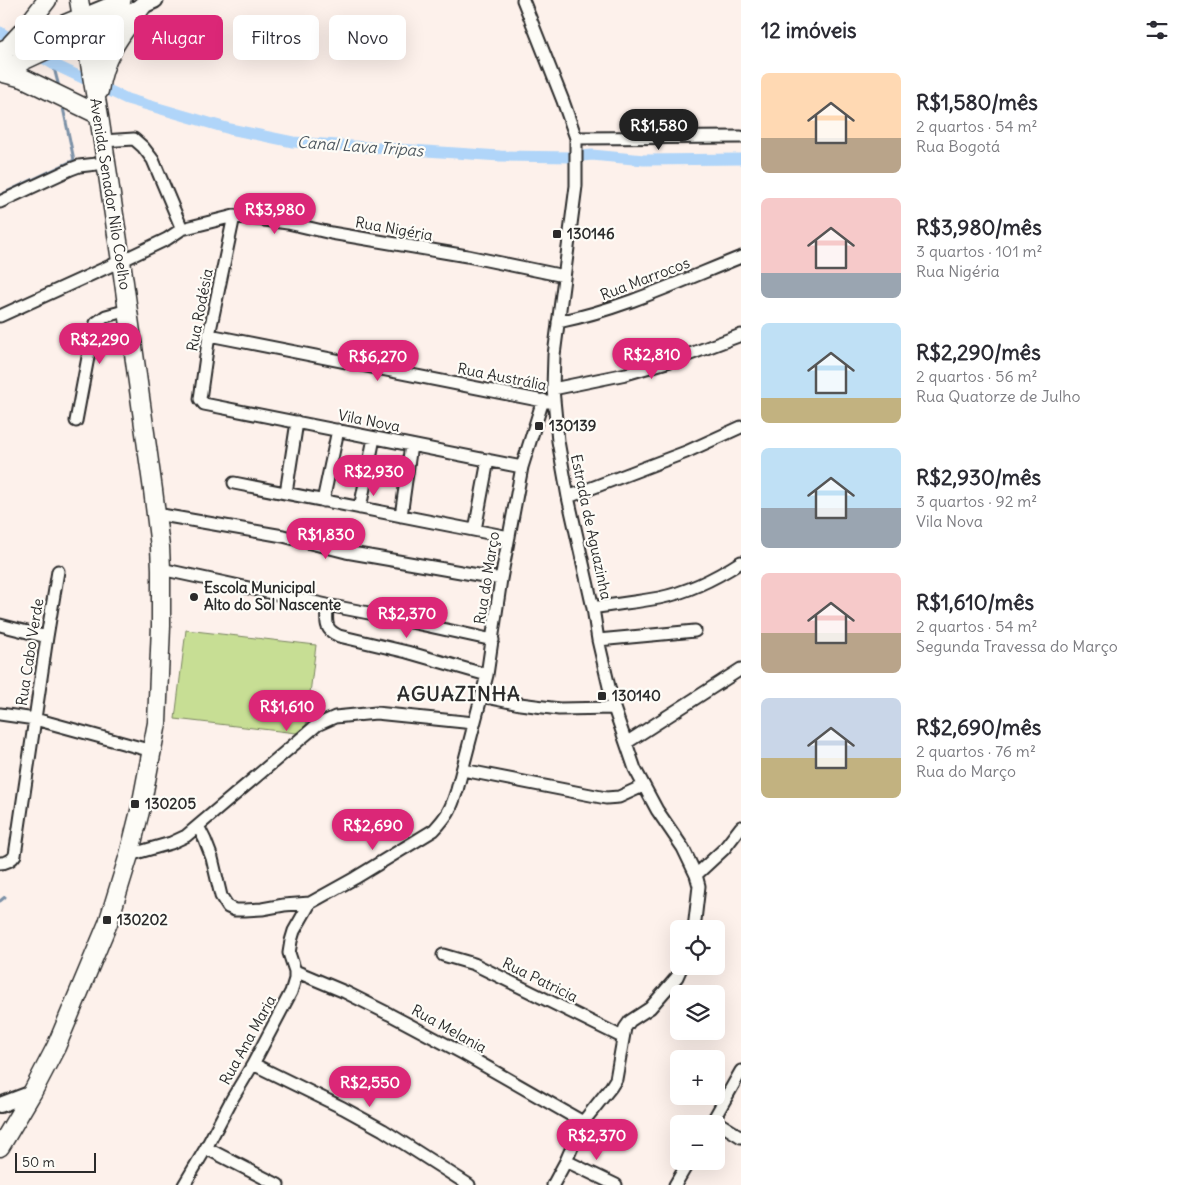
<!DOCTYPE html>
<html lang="pt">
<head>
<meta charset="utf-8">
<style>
	:root { --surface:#fff; --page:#f2f2f3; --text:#2b2b33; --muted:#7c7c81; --accent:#db2777 }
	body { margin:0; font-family:Delius,sans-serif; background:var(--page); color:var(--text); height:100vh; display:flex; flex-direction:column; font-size:19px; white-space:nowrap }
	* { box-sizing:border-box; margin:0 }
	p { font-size:16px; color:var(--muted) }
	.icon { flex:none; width:28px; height:28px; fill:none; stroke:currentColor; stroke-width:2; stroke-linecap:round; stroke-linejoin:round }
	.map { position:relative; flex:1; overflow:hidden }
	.details { display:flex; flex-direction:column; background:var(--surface); width:450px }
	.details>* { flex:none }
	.banner { position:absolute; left:15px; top:15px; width:475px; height:45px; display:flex; gap:10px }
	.buttons { position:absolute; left:670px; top:920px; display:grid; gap:10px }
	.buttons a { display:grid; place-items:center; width:55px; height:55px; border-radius:8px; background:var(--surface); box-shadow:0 5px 20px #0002; font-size:25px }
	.scale { position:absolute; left:15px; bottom:12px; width:81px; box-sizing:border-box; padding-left:5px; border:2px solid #2b2b2b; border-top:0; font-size:14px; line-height:18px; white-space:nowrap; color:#2b2b2b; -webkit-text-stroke:4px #fdfcf7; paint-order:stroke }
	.price { position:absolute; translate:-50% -42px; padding:0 11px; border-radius:18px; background:var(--accent); color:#fff; font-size:16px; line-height:32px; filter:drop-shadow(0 1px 2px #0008) }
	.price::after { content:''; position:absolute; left:50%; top:30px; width:15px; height:11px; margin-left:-8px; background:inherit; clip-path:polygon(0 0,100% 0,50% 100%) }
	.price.on { background:#222; color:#fff }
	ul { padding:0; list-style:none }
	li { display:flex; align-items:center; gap:15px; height:125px; padding:0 20px }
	li span { display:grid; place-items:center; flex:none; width:140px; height:100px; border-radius:8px; color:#555 }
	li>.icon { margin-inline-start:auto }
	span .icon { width:60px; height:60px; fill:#fffc; stroke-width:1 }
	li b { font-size:21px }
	h2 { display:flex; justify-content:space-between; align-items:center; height:60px; padding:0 20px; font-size:21px }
	.tag { padding:0 18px; border-radius:8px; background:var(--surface); box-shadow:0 5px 20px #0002; font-size:18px; line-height:45px }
	.tag.on { background:var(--accent); color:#fff }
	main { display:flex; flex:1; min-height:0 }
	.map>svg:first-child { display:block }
	.pitch { fill:#c7de94; stroke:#798460 }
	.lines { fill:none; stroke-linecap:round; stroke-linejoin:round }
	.stream { stroke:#7b91a7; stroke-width:3 }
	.canal { stroke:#b0d5f9; stroke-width:11 }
	.minor-casing { stroke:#2b2b2b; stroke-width:15 }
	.tertiary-casing { stroke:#2b2b2b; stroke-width:18 }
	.secondary-casing { stroke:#2b2b2b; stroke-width:19 }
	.primary-casing { stroke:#2b2b2b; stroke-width:21 }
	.minor { stroke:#fdfcf7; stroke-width:11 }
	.tertiary { stroke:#fdfcf7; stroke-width:14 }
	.secondary { stroke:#fdfcf7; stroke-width:15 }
	.primary { stroke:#fdfcf7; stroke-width:18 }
	.poi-dot { fill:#2b2b2b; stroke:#fdfcf7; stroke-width:2 }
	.labels { text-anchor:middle; stroke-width:4.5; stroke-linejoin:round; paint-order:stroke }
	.street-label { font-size:15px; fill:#2b2b2b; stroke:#fdfcf7 }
	.poi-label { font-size:15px; font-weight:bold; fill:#2b2b2b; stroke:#fdfcf7; text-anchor:start }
	.water-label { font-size:16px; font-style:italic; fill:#4c565e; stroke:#fdfcf7 }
	.district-label { font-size:20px; font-weight:bold; letter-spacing:1px; fill:#2b2b2b; stroke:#fdfcf7 }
</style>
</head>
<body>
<main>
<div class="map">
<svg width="741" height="1185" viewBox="0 0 741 1185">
	<rect width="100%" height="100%" fill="#fdf1eb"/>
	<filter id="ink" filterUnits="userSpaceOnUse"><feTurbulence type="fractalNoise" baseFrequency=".02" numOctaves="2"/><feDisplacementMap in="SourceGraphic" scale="10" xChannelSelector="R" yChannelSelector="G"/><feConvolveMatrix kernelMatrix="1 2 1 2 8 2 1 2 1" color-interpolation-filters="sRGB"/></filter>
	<g filter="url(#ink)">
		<path class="pitch" d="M186,630L316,645L305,734L175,719Z"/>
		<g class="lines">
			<path class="stream" d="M53,64L59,87
				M0,195L74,160L62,103
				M0,901L5,897"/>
			<path class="canal" d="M0,32L19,44
				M33,52L53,64L127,99L230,129L293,142L500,156L573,157L592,155L644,160L741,159"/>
			<g class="minor-casing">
				<path id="minor" d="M523,0L563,101L576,138V186L554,355L553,389L558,441L568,497L593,608L598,640L614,708L635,769L657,810L683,848L696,875L699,886L694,929
					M576,138L741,137
					M102,141L134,139L143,147L153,160L182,229
					M0,202L71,169L79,166L106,163
					M234,216L209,335L200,399L204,404L522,467
					M0,316L121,261L167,239L182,229L234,216L288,223L331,233L467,256L564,276
					M558,322C622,309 681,281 741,257
					M209,335L548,402
					M553,389L626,374L677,359L741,335
					M76,421L92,336L96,323L106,316L128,310
					M234,483L509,537
					M286,493L297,422
					M568,497L686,452L741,427
					M323,501L338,430
					M360,508L374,438
					M156,514L283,536L346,552L501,579
					M401,516L411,445
					M475,530L488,460
					M161,569L327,605L374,614L493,640
					M327,605C327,621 323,629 339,636L407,652L487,675
					M593,608C615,604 638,602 659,598C689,592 716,578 741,562
					M0,625L47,637
					M598,640L695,631
					M481,696L520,704L559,709L614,708
					M0,714L35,719L152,751
					M626,743L741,669
					M463,770L606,798L619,797L643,786
					M198,826L205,840L212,858L221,896L228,907L235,910H245L262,909L284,905L310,903L355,878L434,830C448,815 451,809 457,790L487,675L501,579L522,467L543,400
					M129,855L171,843L186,836L317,725L335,717L376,713L474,723
					M0,863C6,863 12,860 15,855L47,637L58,571
					M696,875L724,849L741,827
					M443,955L474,964L622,1037
					M295,971L345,992L389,1014L464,1054L583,1122
					M253,1064L343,1108L383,1130L469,1185
					M714,1120L741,1137
					M711,1124L741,1071
					M206,1148L278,1185
					M566,1161L616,1185
					M184,1185L206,1148L232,1099L253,1064L291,992L295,979V971L289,953L291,941L294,931L310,903
					M553,1185L566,1161L583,1122L611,1087L616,1079L625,1028L630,1021L650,1008L677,977L682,966
					M675,1185L689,1161"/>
			</g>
			<g class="tertiary-casing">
				<path id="tertiary" d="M0,1105L32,1093"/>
			</g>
			<g class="secondary-casing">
				<path id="secondary" d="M82,17L123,0
					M85,32L155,0"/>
			</g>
			<g class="primary-casing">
				<path id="primary" d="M11,44L24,30L47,0
					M0,51L82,17
					M0,68L16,64L85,32
					M0,72L23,78L95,113L99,116
					M99,91C103,56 122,33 142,6
					M0,1147L32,1093L56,1047L108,923L129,855L141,807L157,723L161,626V569L160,547L153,490L121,261L99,116L79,0"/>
			</g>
			<use href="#minor" class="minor"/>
			<use href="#tertiary" class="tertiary"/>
			<use href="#secondary" class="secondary"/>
			<use href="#primary" class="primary"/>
		</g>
	</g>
	<g class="poi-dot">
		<rect x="552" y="229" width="10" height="10" rx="2.5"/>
		<rect x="534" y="421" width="10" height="10" rx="2.5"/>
		<circle cx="194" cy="597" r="5"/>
		<rect x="597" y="691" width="10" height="10" rx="2.5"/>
		<rect x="130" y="799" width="10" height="10" rx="2.5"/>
		<rect x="102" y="915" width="10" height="10" rx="2.5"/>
	</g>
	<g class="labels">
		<g class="street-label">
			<text transform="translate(110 194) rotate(81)" y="5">Avenida Senador Nilo Coelho</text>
			<text transform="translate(394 229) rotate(10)" y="5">Rua Nigéria</text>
			<text transform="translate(645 279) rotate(-21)" y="5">Rua Marrocos</text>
			<text transform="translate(200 310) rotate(-79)" y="5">Rua Rodésia</text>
			<text transform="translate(502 377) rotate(11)" y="5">Rua Austrália</text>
			<text transform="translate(369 421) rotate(11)" y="5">Vila Nova</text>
			<text transform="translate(591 527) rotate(78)" y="5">Estrada de Aguazinha</text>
			<text transform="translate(487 578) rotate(-81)" y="5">Rua do Março</text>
			<text transform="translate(30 652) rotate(-81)" y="5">Rua Cabo Verde</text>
			<text transform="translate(540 980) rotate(26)" y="5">Rua Patricia</text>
			<text transform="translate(449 1029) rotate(29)" y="5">Rua Melania</text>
			<text transform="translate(248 1040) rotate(-61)" y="5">Rua Ana Maria</text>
		</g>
		<g class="poi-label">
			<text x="567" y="239">130146</text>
			<text x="549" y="431">130139</text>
			<text x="204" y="593">Escola Municipal<tspan x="204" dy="17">Alto do Sol Nascente</tspan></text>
			<text x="612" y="701">130140</text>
			<text x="145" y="809">130205</text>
			<text x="117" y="925">130202</text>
		</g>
		<g class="water-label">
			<text transform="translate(360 146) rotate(4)" y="6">Canal Lava Tripas</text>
		</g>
		<g class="district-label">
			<text x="459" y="701">AGUAZINHA</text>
		</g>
	</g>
</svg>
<div class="buttons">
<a><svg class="icon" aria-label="locate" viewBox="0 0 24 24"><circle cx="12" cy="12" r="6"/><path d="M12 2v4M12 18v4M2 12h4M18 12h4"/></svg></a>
<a><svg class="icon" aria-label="layers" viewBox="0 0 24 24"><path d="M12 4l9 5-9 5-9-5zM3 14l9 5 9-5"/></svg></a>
<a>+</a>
<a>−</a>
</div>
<div class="scale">50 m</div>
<b class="price on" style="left:659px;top:151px">R$1,580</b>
<b class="price" style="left:275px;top:235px">R$3,980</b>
<b class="price" style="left:100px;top:365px">R$2,290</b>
<b class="price" style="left:652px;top:380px">R$2,810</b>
<b class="price" style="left:378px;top:382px">R$6,270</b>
<b class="price" style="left:374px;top:497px">R$2,930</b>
<b class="price" style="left:326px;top:560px">R$1,830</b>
<b class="price" style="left:407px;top:639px">R$2,370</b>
<b class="price" style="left:287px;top:732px">R$1,610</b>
<b class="price" style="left:373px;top:851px">R$2,690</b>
<b class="price" style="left:370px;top:1108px">R$2,550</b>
<b class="price" style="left:597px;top:1161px">R$2,370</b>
<div class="banner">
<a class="tag">Comprar</a>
<a class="tag on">Alugar</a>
<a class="tag">Filtros</a>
<a class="tag">Novo</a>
</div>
</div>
<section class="details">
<h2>12 imóveis<svg class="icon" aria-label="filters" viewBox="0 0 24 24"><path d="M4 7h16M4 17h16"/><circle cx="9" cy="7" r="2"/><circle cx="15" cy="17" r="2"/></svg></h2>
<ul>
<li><span style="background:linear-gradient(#ffd9b3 65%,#b9a48a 0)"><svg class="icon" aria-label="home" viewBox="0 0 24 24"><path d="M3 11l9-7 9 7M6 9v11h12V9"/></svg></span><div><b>R$1,580/mês</b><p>2 quartos · 54 m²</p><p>Rua Bogotá</p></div></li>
<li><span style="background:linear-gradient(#f6c9c9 75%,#9aa5b1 0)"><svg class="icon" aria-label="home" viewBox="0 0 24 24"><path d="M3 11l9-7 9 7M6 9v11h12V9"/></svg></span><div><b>R$3,980/mês</b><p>3 quartos · 101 m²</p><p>Rua Nigéria</p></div></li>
<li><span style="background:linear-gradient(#bfe0f5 75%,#c2b280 0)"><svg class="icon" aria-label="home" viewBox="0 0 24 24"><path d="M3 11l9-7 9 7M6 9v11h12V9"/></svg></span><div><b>R$2,290/mês</b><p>2 quartos · 56 m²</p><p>Rua Quatorze de Julho</p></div></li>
<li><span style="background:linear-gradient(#bfe0f5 60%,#9aa5b1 0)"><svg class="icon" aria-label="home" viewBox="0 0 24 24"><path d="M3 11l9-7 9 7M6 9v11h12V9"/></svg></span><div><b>R$2,930/mês</b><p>3 quartos · 92 m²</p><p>Vila Nova</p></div></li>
<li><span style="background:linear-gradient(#f6c9c9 60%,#b9a48a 0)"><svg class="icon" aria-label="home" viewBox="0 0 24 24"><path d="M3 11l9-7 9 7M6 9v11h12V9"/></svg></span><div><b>R$1,610/mês</b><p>2 quartos · 54 m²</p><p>Segunda Travessa do Março</p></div></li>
<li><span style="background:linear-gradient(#c9d6e8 60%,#c2b280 0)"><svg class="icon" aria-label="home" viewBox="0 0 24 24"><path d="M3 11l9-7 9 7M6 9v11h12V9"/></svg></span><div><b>R$2,690/mês</b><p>2 quartos · 76 m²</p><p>Rua do Março</p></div></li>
</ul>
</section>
</main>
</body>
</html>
